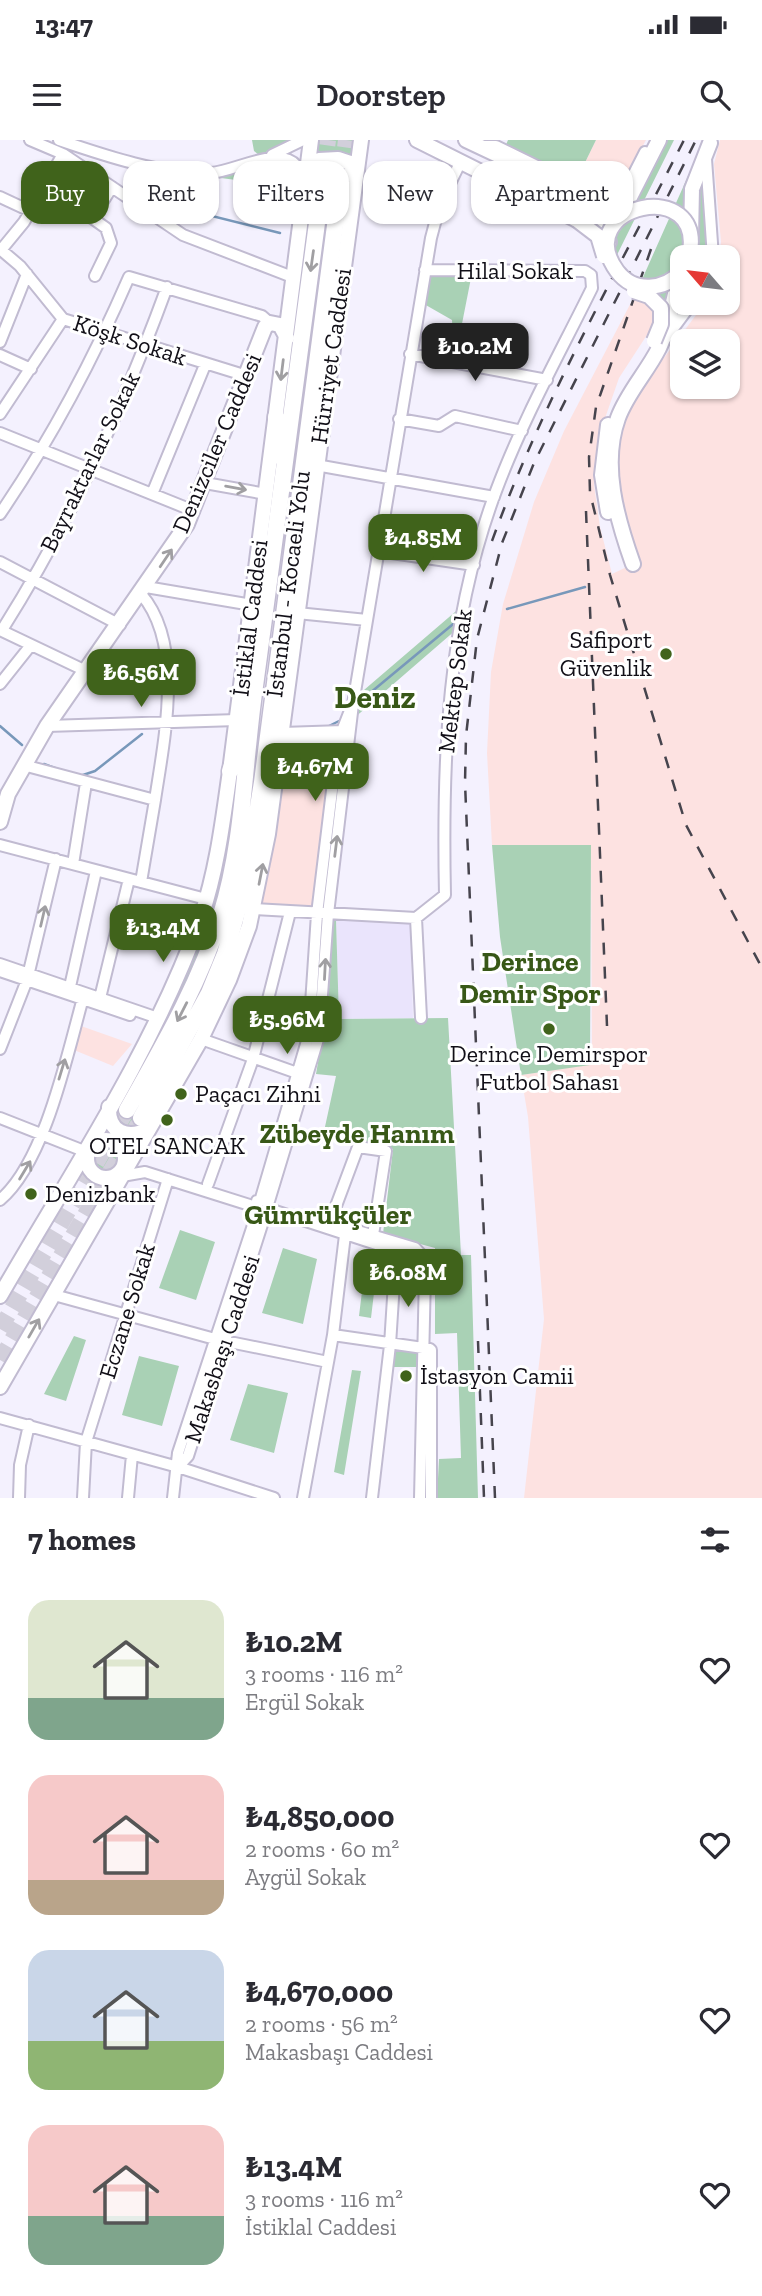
<!DOCTYPE html>
<html lang="en">
<head>
<meta charset="utf-8">
<style>
	:root { --surface:#fff; --page:#f7f7f7; --text:#2b2b33; --muted:#7c7c81; --accent:#40631b }
	body { margin:0; font-family:"Zilla Slab",serif; background:var(--page); color:var(--text); height:100vh; display:flex; flex-direction:column; font-size:26px; white-space:nowrap }
	* { box-sizing:border-box; margin:0 }
	p { font-size:23px; color:var(--muted) }
	.icon { flex:none; width:38px; height:38px; fill:none; stroke:currentColor; stroke-width:2; stroke-linecap:round; stroke-linejoin:round }
	.map { position:relative; height:1358px; overflow:hidden }
	.side { display:flex; flex-direction:column; background:var(--surface); flex:1 }
	.side>* { flex:none }
	.banner { position:absolute; left:21px; top:21px; width:721px; height:63px; display:flex; gap:14px }
	.needle { width:46px; rotate:298deg }
	.controls { position:absolute; left:670px; top:105px; display:grid; gap:14px }
	.controls a { display:grid; place-items:center; width:70px; height:70px; border-radius:14px; background:var(--surface); box-shadow:0 2px 5px #0004; font-size:35px }
	.price { position:absolute; translate:-50% -60px; padding:0 16px; border-radius:14px; background:var(--accent); color:#fff; font-size:23px; line-height:46px; filter:drop-shadow(0 2px 4px #0008) }
	.price::after { content:''; position:absolute; left:50%; top:42px; width:21px; height:16px; margin-left:-10px; background:inherit; clip-path:polygon(0 0,100% 0,50% 100%) }
	.price.selected { background:#222; color:#fff }
	ul { padding:0; list-style:none }
	li { display:flex; align-items:center; gap:21px; height:175px; padding:0 28px }
	li span { display:grid; place-items:center; flex:none; width:196px; height:140px; border-radius:21px; color:#555 }
	li>.icon { margin-inline-start:auto }
	span .icon { width:84px; height:84px; fill:#fffc; stroke-width:1 }
	li b { font-size:30px }
	h2 { display:flex; justify-content:space-between; align-items:center; height:84px; padding:0 28px; font-size:30px }
	.chip { padding:0 24px; border-radius:21px; background:var(--surface); box-shadow:0 2px 5px #0004; font-size:24px; line-height:63px }
	.chip.selected { background:var(--accent); color:#fff }
	.status { display:flex; justify-content:space-between; align-items:center; height:49px; padding:0 35px; background:var(--surface); direction:ltr }
	.status svg { height:19px; fill:currentColor }
	header { display:flex; justify-content:space-between; align-items:center; height:91px; padding:0 28px; background:var(--surface); font-size:32px; font-weight:600 }
	.map>svg:first-child { display:block }
	.built { fill:#eae4fc }
	.industrial { fill:#fde2e1; fill-rule:evenodd }
	.green { fill:#a9d1b5 }
	.lines { fill:none; stroke-linecap:round; stroke-linejoin:round }
	.stream { stroke:#7898ba; stroke-width:2.5 }
	.highway-tunnel { stroke:#d2cfdb; stroke-width:16; stroke-dasharray:16 8; stroke-linecap:butt }
	.minor-casing { stroke:#c1bbd1; stroke-width:14 }
	.major-casing { stroke:#c1bbd1; stroke-width:18 }
	.highway-casing { stroke:#c1bbd1; stroke-width:19 }
	.minor { stroke:#fff; stroke-width:10 }
	.major { stroke:#fff; stroke-width:14 }
	.highway { stroke:#fff; stroke-width:16 }
	.rail { stroke:#46444d; stroke-width:2.5; stroke-dasharray:12 12; stroke-linecap:butt }
	.major-bridge-casing { stroke:#c1bbd1; stroke-width:18; stroke-linecap:butt }
	.major-bridge { stroke:#fff; stroke-width:14 }
	.oneway { stroke:#a09fa2 }
	.poi-dot { fill:#40631b; stroke:#fff; stroke-width:2.5 }
	.labels { text-anchor:middle; stroke-width:6; stroke-linejoin:round; paint-order:stroke }
	.street-label { font-size:24px; fill:#110f17; stroke:#fff }
	.poi-label { font-size:24px; fill:#110f17; stroke:#fff; text-anchor:start }
	.quarter-label { font-size:28px; font-weight:bold; fill:#385817; stroke:#fff }
	.district-label { font-size:32px; font-weight:bold; fill:#385817; stroke:#fff }
</style>
</head>
<body>
<div class="status"><b>13:47</b><svg viewBox="0 0 49 12"><path d="M0 12V9h3v3zM5 12V6h3v6zM10 12V3h3v9zM15 12V0h3v12zM26 1h20v11H26zM47 4h2v5h-2z"/></svg></div>
<header><svg class="icon" aria-label="menu" viewBox="0 0 24 24"><path d="M4 6h16M4 12h16M4 18h16"/></svg>Doorstep<svg class="icon" aria-label="search" viewBox="0 0 24 24"><circle cx="10" cy="10" r="6"/><path d="M15 15l6 6"/></svg></header>
<div class="map">
<svg width="762" height="1358" viewBox="0 0 762 1358">
	<rect width="100%" height="100%" fill="#f4f1fe"/>
	<path class="built" d="M336,780L410,781L413,878L339,879Z"/>
	<path class="industrial" d="M596,0H646L615,58L576,41Z
		M720,0H762V1358H524L544,1179L528,977L521,935L592,924L591,706L492,705L487,613L491,532L503,464L534,362L564,291L636,153L657,165L656,181L619,238L603,284L595,321L594,345L600,387L612,434L633,424L615,368L618,279L705,163H728V117H719L721,102L714,24ZM682,201H728V247H682Z
		M334,604L314,772L260,768L287,605Z
		M81,886L132,904L113,926L74,910Z"/>
	<path class="green" d="M252,0H293L259,15L254,11Z
		M314,0H358L355,25L311,22Z
		M508,0H596L576,41L505,7Z
		M661,0H674L613,123L579,75L588,60L614,71Z
		M704,0L713,117H682V163H692L659,209L649,192L659,174L636,153Z
		M266,20L293,25L300,49L294,48L291,43L238,36L236,40L206,36Z
		M334,23L349,31V48L314,44L319,27Z
		M430,134L471,138L458,204L453,200L452,180L424,164Z
		M462,466L457,489L353,579L357,556Z
		M232,698L217,767L187,847L121,967L147,982L143,988L120,986L118,972C168,887 207,793 232,698Z
		M492,705H591L590,925L521,935L500,797Z
		M333,780H336L339,879L448,878L461,1115H471L478,1358H437L439,1319L461,1318L457,1193L435,1194V1108L383,1094L393,1009L323,996L336,936L316,934L328,865Z
		M95 1019a12 12 0 1 1 24 0a12 12 0 1 1-24 0Z
		M180,1090L215,1102L196,1160L159,1148Z
		M283,1108L317,1119L303,1184L262,1173Z
		M365,1127L377,1128L371,1178L359,1176Z
		M74,1196L86,1200L66,1261L44,1254Z
		M392,1206L422,1210L421,1227H390Z
		M139,1216L179,1226L162,1286L122,1275Z
		M352,1230L361,1231L344,1335L334,1332Z
		M248,1244L288,1253L274,1313L230,1300Z"/>
	<g class="lines">
		<path class="stream" d="M156,62L280,93
			M507,469L585,447
			M364,558L458,480
			M0,586L22,605
			M329,586L339,581
			M44,624L60,630
			M80,636L95,631L142,594"/>
		<path class="highway-tunnel" d="M321,53L328,0
			M339,55L346,0
			M0,1189L127,970
			M0,1220L138,984"/>
		<g class="minor-casing">
			<path id="minor" d="M30,0L63,14L183,95L295,138
				M59,0C103,15 165,36 211,33C236,31 279,5 297,26L302,47
				M480,6H496L543,29
				M272,15L303,0
				M706,19L713,117
				M0,57L30,71
				M607,61L617,62L621,59L645,12
				M35,62L69,76L82,71L106,88L111,103L95,136
				M93,77L112,47
				M0,109L20,126L63,179L247,236
				M1,110L24,82L63,14
				M666,198L692,163
				M0,202L27,134
				M410,214L547,240
				M0,215L31,229
				M0,274L63,179
				M399,279L439,286L455,276L522,291
				M0,293L194,371
				M316,325L494,357
				M205,343L266,354
				M152,354L205,225
				M0,374C51,299 93,220 129,137L262,176L270,183
				M378,411L474,425
				M0,422L120,485
				M146,447L252,465
				M141,454C185,504 164,600 155,660
				M297,473L367,480
				M0,490L86,531
				M2,490C69,384 124,265 167,147
				M0,544L31,505
				M47,586L237,580
				M282,593L343,591
				M281,602L345,601
				M23,625L155,660L141,742
				M0,705L206,759
				M73,724L86,643
				M254,769L416,778L421,878
				M416,778L445,755C442,617 447,481 496,351C522,281 559,215 592,148L591,135L585,131L425,130
				M0,824L158,878
				M0,831L130,875
				M69,851L96,731
				M99,862L129,739
				M201,899L303,935
				M0,909L27,840L56,719
				M0,978L84,1011
				M122,1036L145,1032L256,1067
				M208,1044L253,919L290,772
				M261,1058L309,894L317,774L338,601L349,573
				M0,1060C45,1022 67,915 83,858
				M269,1061L319,896L328,774L353,564L431,98L440,64L461,21
				M269,1069L267,1060L257,1061L256,1067L260,1072L269,1069L413,1116L421,1122L425,1134L420,1358
				M311,1077L415,1108L430,1124L432,1138
				M330,1082L358,1007L386,1011L373,1095
				M54,1155L215,1199L328,1222
				M333,1195L430,1209
				M431,1210V1358
				M0,1278L178,1327L274,1358
				M178,1327L188,1316L266,1072
				M19,1358L20,1325L29,1285
				M83,1358L86,1302L168,1039
				M128,1358L132,1315
				M173,1358L178,1313L258,1070
				M303,1358L333,1195L345,1095
				M372,1358L390,1205L396,1111"/>
		</g>
		<g class="major-casing">
			<path id="major" d="M417,0L577,80L603,87L609,102
				M466,0L614,70L626,65L659,0
				M308,32L319,20L338,19L350,23L354,37
				M691,97L692,49L710,3
				M608,372L602,335L608,285
				M633,424C617,379 601,325 618,278C627,253 647,232 659,208C671,184 672,156 682,131
				M0,682L8,654L47,586L187,384L265,187L270,183L280,185L287,198
				M109,967C108,993 127,999 148,990
				M87 1019a19 19 0 1 1 38 0a19 19 0 1 1-38 0Z
				M0,1156C71,1033 153,911 201,777C217,730 223,680 230,631L311,0
				M0,1247L201,899L229,840L249,786L268,694L361,0"/>
		</g>
		<g class="highway-casing">
			<path id="highway" d="M276,277L279,316
				M291,470L300,445
				M230,631L243,592
				M127,970C163,906 199,845 221,775C244,701 244,622 255,546C277,382 299,217 321,53
				M141,978L209,853L225,814L246,741L262,642L339,55"/>
		</g>
		<use href="#minor" class="minor"/>
		<use href="#major" class="major"/>
		<use href="#highway" class="highway"/>
		<path class="rail" d="M651,109L596,267L589,317L590,353L610,435L686,685L762,828
			M586,371L607,886
			M492,401C542,262 617,132 684,0
			M478,1201L484,1358
			M495,1358L465,643L466,596L477,499L502,403L534,323L696,0"/>
		<g class="major-bridge-casing">
			<path id="major-bridge" d="M577,80L598,96L604,116
				M682,131C665,150 634,154 617,131C569,65 708,34 689,117
				M634,151L649,156L661,168V184L654,201"/>
		</g>
		<use href="#major-bridge" class="major-bridge"/>
	</g>
	<defs><path id="oneway-shaft" d="M-6 0H5M1.5-3L5.5 0L1.5 3" fill="none" stroke-width="1.6" stroke-linecap="round" stroke-linejoin="round" transform="scale(1.75)"/></defs>
	<g class="oneway">
		<use href="#oneway-shaft" transform="translate(312 121) rotate(98)"/>
		<use href="#oneway-shaft" transform="translate(282 230) rotate(97)"/>
		<use href="#oneway-shaft" transform="translate(236 348) rotate(10)"/>
		<use href="#oneway-shaft" transform="translate(166 418) rotate(-56)"/>
		<use href="#oneway-shaft" transform="translate(336 706) rotate(-83)"/>
		<use href="#oneway-shaft" transform="translate(261 734) rotate(-79)"/>
		<use href="#oneway-shaft" transform="translate(43 776) rotate(-77)"/>
		<use href="#oneway-shaft" transform="translate(325 829) rotate(-87)"/>
		<use href="#oneway-shaft" transform="translate(182 872) rotate(117)"/>
		<use href="#oneway-shaft" transform="translate(62 929) rotate(-73)"/>
		<use href="#oneway-shaft" transform="translate(25 1030) rotate(-59)"/>
		<use href="#oneway-shaft" transform="translate(34 1188) rotate(-60)"/>
	</g>
	<g class="poi-dot">
		<circle cx="666" cy="514" r="7"/>
		<circle cx="549" cy="889" r="7"/>
		<circle cx="181" cy="954" r="7"/>
		<circle cx="167" cy="980" r="7"/>
		<circle cx="31" cy="1054" r="7"/>
		<circle cx="406" cy="1236" r="7"/>
	</g>
	<g class="labels">
		<g class="street-label">
			<text x="515" y="139">Hilal Sokak</text>
			<text transform="translate(130 200) rotate(18)" y="8">Köşk Sokak</text>
			<text transform="translate(331 216) rotate(-82)" y="8">Hürriyet Caddesi</text>
			<text transform="translate(217 303) rotate(-67)" y="8">Denizciler Caddesi</text>
			<text transform="translate(90 322) rotate(-64)" y="8">Bayraktarlar Sokak</text>
			<text transform="translate(288 444) rotate(-83)" y="8">İstanbul - Kocaeli Yolu</text>
			<text transform="translate(250 478) rotate(-83)" y="8">İstiklal Caddesi</text>
			<text transform="translate(455 541) rotate(-83)" y="8">Mektep Sokak</text>
			<text transform="translate(127 1171) rotate(-73)" y="8">Eczane Sokak</text>
			<text transform="translate(222 1209) rotate(-72)" y="8">Makasbaşı Caddesi</text>
		</g>
		<g class="poi-label">
			<text x="652" y="508" text-anchor="end">Safiport<tspan x="652" dy="28">Güvenlik</tspan></text>
			<text x="549" y="922" text-anchor="middle">Derince Demirspor<tspan x="549" dy="28">Futbol Sahası</tspan></text>
			<text x="195" y="962">Paçacı Zihni</text>
			<text x="167" y="1014" text-anchor="middle">OTEL SANCAK</text>
			<text x="45" y="1062">Denizbank</text>
			<text x="420" y="1244">İstasyon Camii</text>
		</g>
		<g class="quarter-label">
			<text x="530" y="831">Derince<tspan x="530" dy="32">Demir Spor</tspan></text>
			<text x="357" y="1003">Zübeyde Hanım</text>
			<text x="328" y="1084">Gümrükçüler</text>
		</g>
		<g class="district-label">
			<text x="375" y="568">Deniz</text>
		</g>
	</g>
</svg>
<div class="controls">
<a><svg class="needle" viewBox="-14 -14 28 28"><path d="M0-13l5 13h-10z" fill="#e53935"/><path d="M0 13l5-13h-10z" fill="#7c7c81"/></svg></a>
<a><svg class="icon" aria-label="layers" viewBox="0 0 24 24"><path d="M12 4l9 5-9 5-9-5zM3 14l9 5 9-5"/></svg></a>
</div>
<b class="price selected" style="left:475px;top:243px">₺10.2M</b>
<b class="price" style="left:423px;top:434px">₺4.85M</b>
<b class="price" style="left:141px;top:569px">₺6.56M</b>
<b class="price" style="left:315px;top:663px">₺4.67M</b>
<b class="price" style="left:163px;top:824px">₺13.4M</b>
<b class="price" style="left:287px;top:916px">₺5.96M</b>
<b class="price" style="left:408px;top:1169px">₺6.08M</b>
<div class="banner">
<a class="chip selected">Buy</a>
<a class="chip">Rent</a>
<a class="chip">Filters</a>
<a class="chip">New</a>
<a class="chip">Apartment</a>
</div>
</div>
<section class="side">
<h2>7 homes<svg class="icon" aria-label="filters" viewBox="0 0 24 24"><path d="M4 7h16M4 17h16"/><circle cx="9" cy="7" r="2"/><circle cx="15" cy="17" r="2"/></svg></h2>
<ul>
<li><span style="background:linear-gradient(#dfe7d0 70%,#7fa58c 0)"><svg class="icon" aria-label="home" viewBox="0 0 24 24"><path d="M3 11l9-7 9 7M6 9v11h12V9"/></svg></span><div><b>₺10.2M</b><p>3 rooms · 116 m²</p><p>Ergül Sokak</p></div><svg class="icon" aria-label="heart" viewBox="0 0 24 24"><path d="M12 20l-8-8c-3-5 5-10 8-4 3-6 11-1 8 4z"/></svg></li>
<li><span style="background:linear-gradient(#f6c9c9 75%,#b9a48a 0)"><svg class="icon" aria-label="home" viewBox="0 0 24 24"><path d="M3 11l9-7 9 7M6 9v11h12V9"/></svg></span><div><b>₺4,850,000</b><p>2 rooms · 60 m²</p><p>Aygül Sokak</p></div><svg class="icon" aria-label="heart" viewBox="0 0 24 24"><path d="M12 20l-8-8c-3-5 5-10 8-4 3-6 11-1 8 4z"/></svg></li>
<li><span style="background:linear-gradient(#c9d6e8 65%,#8fb573 0)"><svg class="icon" aria-label="home" viewBox="0 0 24 24"><path d="M3 11l9-7 9 7M6 9v11h12V9"/></svg></span><div><b>₺4,670,000</b><p>2 rooms · 56 m²</p><p>Makasbaşı Caddesi</p></div><svg class="icon" aria-label="heart" viewBox="0 0 24 24"><path d="M12 20l-8-8c-3-5 5-10 8-4 3-6 11-1 8 4z"/></svg></li>
<li><span style="background:linear-gradient(#f6c9c9 65%,#7fa58c 0)"><svg class="icon" aria-label="home" viewBox="0 0 24 24"><path d="M3 11l9-7 9 7M6 9v11h12V9"/></svg></span><div><b>₺13.4M</b><p>3 rooms · 116 m²</p><p>İstiklal Caddesi</p></div><svg class="icon" aria-label="heart" viewBox="0 0 24 24"><path d="M12 20l-8-8c-3-5 5-10 8-4 3-6 11-1 8 4z"/></svg></li>
</ul>
</section>
</body>
</html>
